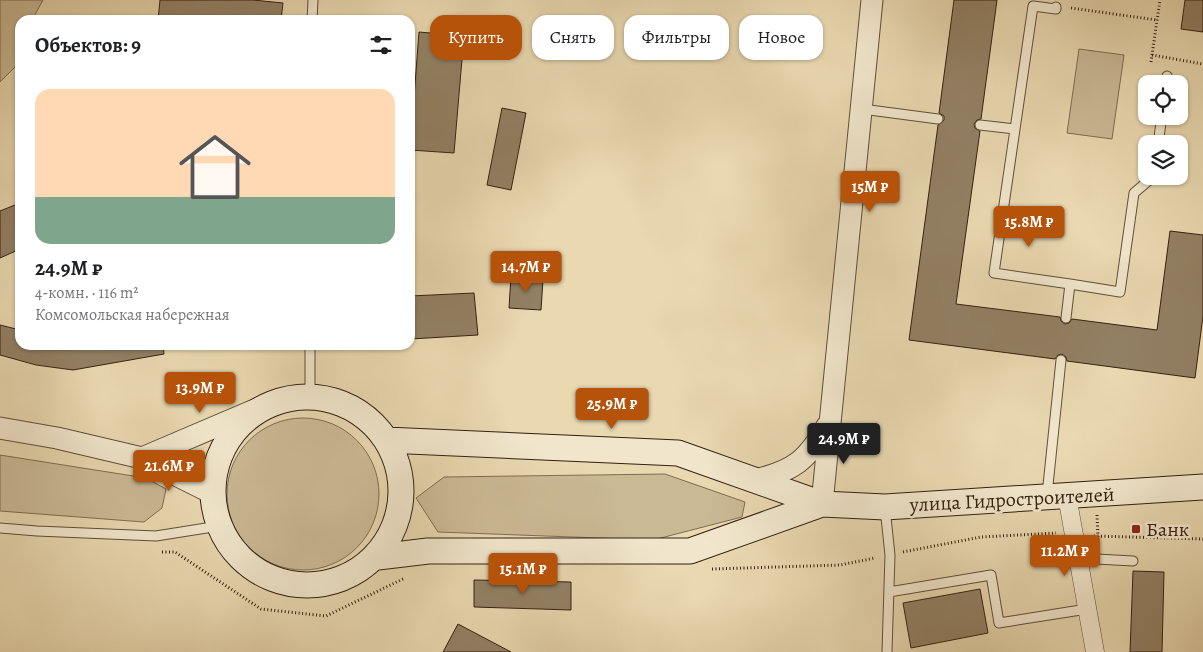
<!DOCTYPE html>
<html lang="ru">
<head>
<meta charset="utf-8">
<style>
	:root { --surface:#fff; --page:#f6f6f6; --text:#202124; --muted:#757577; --accent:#b45309 }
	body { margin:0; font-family:Alegreya,serif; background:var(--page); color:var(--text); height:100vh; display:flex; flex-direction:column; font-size:19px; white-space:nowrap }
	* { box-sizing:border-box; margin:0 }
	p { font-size:16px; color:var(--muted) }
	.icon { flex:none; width:28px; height:28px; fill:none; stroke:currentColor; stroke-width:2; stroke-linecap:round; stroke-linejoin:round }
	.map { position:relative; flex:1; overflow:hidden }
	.details { position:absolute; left:15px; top:15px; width:400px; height:335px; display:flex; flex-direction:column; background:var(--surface); border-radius:15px; box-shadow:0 1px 4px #0004 }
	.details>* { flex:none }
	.hud { position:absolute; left:430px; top:15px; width:475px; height:45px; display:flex; gap:10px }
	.controls { position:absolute; left:1138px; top:75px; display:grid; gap:10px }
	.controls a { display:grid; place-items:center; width:50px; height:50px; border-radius:10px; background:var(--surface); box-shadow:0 1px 4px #0004; font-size:25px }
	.price { position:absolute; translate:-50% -42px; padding:0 11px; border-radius:5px; background:var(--accent); color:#fff; font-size:16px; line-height:32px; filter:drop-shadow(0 1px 2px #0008) }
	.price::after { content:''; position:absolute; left:50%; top:30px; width:15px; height:11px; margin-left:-8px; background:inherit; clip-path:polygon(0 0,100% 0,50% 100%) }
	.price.active { background:#222; color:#fff }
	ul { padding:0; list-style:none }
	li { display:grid; align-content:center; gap:10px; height:265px; padding:0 20px }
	li span { display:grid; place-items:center; height:155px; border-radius:15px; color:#555 }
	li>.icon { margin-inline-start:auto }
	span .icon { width:90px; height:90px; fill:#fffc; stroke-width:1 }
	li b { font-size:21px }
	h2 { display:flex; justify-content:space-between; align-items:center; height:60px; padding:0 20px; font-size:21px }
	.tag { padding:0 18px; border-radius:15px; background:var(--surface); box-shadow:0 1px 4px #0004; font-size:18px; line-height:45px }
	.tag.active { background:var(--accent); color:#fff }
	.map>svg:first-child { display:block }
	.green { fill:#cab995; stroke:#7f6c53 }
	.building { fill:#928064; stroke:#342011 }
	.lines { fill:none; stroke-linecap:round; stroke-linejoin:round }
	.service-casing { stroke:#614e39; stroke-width:11 }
	.minor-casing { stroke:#614e39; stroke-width:19 }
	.tertiary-casing { stroke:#614e39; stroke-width:23 }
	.secondary-casing { stroke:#342011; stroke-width:27 }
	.path { stroke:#342011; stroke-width:3; stroke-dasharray:1 2.5; stroke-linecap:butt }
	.service { stroke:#f1e6cc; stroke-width:9 }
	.minor { stroke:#f1e6cc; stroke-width:18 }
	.tertiary { stroke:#f1e6cc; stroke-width:21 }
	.secondary { stroke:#f1e6cc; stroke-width:25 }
	.poi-dot { fill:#8f2418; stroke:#f1e6cc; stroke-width:2 }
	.labels { text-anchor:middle; stroke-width:5; stroke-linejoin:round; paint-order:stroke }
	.street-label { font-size:20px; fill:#342011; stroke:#f1e6cc }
	.poi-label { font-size:20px; fill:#342011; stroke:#f1e6cc; text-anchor:start }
</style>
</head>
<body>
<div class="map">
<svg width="1203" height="652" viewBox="0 0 1203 652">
	<rect width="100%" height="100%" fill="#e9d8b0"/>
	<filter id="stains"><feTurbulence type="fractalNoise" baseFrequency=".004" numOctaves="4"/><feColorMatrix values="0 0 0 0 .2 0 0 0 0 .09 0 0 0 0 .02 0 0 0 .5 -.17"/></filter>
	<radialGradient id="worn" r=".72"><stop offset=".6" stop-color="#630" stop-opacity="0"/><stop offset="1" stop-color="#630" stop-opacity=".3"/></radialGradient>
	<path class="green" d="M0,0H43L32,20H20V62L0,82Z
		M1079,49L1124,55L1112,139L1067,133Z
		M227 494a76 76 0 1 1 152 0a76 76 0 1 1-152 0Z
		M0,455L146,478L166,489L162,508L144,522L0,511Z
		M665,474L745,502L742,517L653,540L438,532L416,498L444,477Z"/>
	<path class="building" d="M160,0H253L283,3L281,20H158Z
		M954,0H997L981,119L977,120L974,124L975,128L980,131L956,304L1060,317L1061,321L1065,324L1069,323L1072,319L1157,330L1170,231L1203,235V316L1195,378L1067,361L1066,357L1062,354L1058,355L1055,359L909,340L938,125L944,120V116L939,113Z
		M1185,0H1203V32L1181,29Z
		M419,32L464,36L454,153L410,150Z
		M502,108L526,113L511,190L487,185Z
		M20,203V249L0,258V211Z
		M511,276L543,279L541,310L509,308Z
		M474,293L478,335L410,339V296Z
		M0,325L20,330V345H163L164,354L73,370L36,365L0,355Z
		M1133,571L1164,572L1162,652H1130Z
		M474,580L571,582V610L474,607Z
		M980,589L988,633L911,648L903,603Z
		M458,624L511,652H443Z"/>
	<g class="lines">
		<g class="service-casing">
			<path id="service" d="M1056,7V9L1033,6L994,273L1070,284L1066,318
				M312,20L313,0
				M1166,84L1167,76
				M862,109L938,119
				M980,125L1015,129
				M1158,144L1162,116
				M1070,284L1120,292L1134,193L1154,176
				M310,397V345
				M1047,495L1061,360
				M885,508L890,555L887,652
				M0,528L37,531L156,536L219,526
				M1078,558L1133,561
				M889,592L991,575L999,623L1087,609"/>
		</g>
		<g class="minor-casing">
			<path id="minor" d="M1067,496L1095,652"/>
		</g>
		<g class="tertiary-casing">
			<path id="tertiary" d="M0,428L57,438L142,458L212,493
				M142,458L271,403
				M755,480C794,471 807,460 827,426
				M822,504L872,0"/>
		</g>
		<g class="secondary-casing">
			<path id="secondary" d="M213 491a94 94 0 1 1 188 0a94 94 0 1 1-188 0Z
				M386,440L678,453L822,504L885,507L1203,487
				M378,557L428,551H690L822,504"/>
		</g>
		<path class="path" d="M1071,8L1157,20
			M1152,55L1203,64
			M1151,62L1160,0
			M1097,515L1098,537
			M1094,536L1203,539
			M162,552H175L261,609L326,616L405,578
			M903,552L981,537L1056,533
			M712,569L840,565L875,558"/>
		<use href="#service" class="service"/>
		<use href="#minor" class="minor"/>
		<use href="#tertiary" class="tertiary"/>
		<use href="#secondary" class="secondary"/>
	</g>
	<rect class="poi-dot" x="1131" y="524" width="10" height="10" rx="2.5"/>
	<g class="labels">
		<g class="street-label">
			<text transform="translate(1012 499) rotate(-3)" y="7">улица Гидростроителей</text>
		</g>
		<g class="poi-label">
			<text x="1146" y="536">Банк</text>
		</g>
	</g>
	<rect width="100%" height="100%" filter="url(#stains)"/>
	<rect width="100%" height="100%" fill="url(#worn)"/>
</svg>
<div class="controls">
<a><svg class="icon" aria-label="locate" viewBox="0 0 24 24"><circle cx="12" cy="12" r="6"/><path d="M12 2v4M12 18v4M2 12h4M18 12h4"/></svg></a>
<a><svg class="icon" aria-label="layers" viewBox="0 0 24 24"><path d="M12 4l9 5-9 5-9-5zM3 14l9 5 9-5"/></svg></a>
</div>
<b class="price" style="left:870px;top:213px">15M ₽</b>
<b class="price" style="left:1029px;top:248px">15.8M ₽</b>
<b class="price" style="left:526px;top:293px">14.7M ₽</b>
<b class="price" style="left:200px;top:414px">13.9M ₽</b>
<b class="price" style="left:612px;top:430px">25.9M ₽</b>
<b class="price active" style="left:844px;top:465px">24.9M ₽</b>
<b class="price" style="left:169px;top:492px">21.6M ₽</b>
<b class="price" style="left:1065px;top:577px">11.2M ₽</b>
<b class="price" style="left:523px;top:595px">15.1M ₽</b>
<div class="hud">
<a class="tag active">Купить</a>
<a class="tag">Снять</a>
<a class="tag">Фильтры</a>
<a class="tag">Новое</a>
</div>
<section class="details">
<h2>Объектов: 9<svg class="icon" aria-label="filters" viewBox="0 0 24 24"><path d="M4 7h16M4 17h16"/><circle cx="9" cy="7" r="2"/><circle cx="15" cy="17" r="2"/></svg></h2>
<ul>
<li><span style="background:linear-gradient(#ffd9b3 70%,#7fa58c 0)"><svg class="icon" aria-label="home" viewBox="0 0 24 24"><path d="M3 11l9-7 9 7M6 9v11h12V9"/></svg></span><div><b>24.9M ₽</b><p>4-комн. · 116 m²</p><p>Комсомольская набережная</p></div></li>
</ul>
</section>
</div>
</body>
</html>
